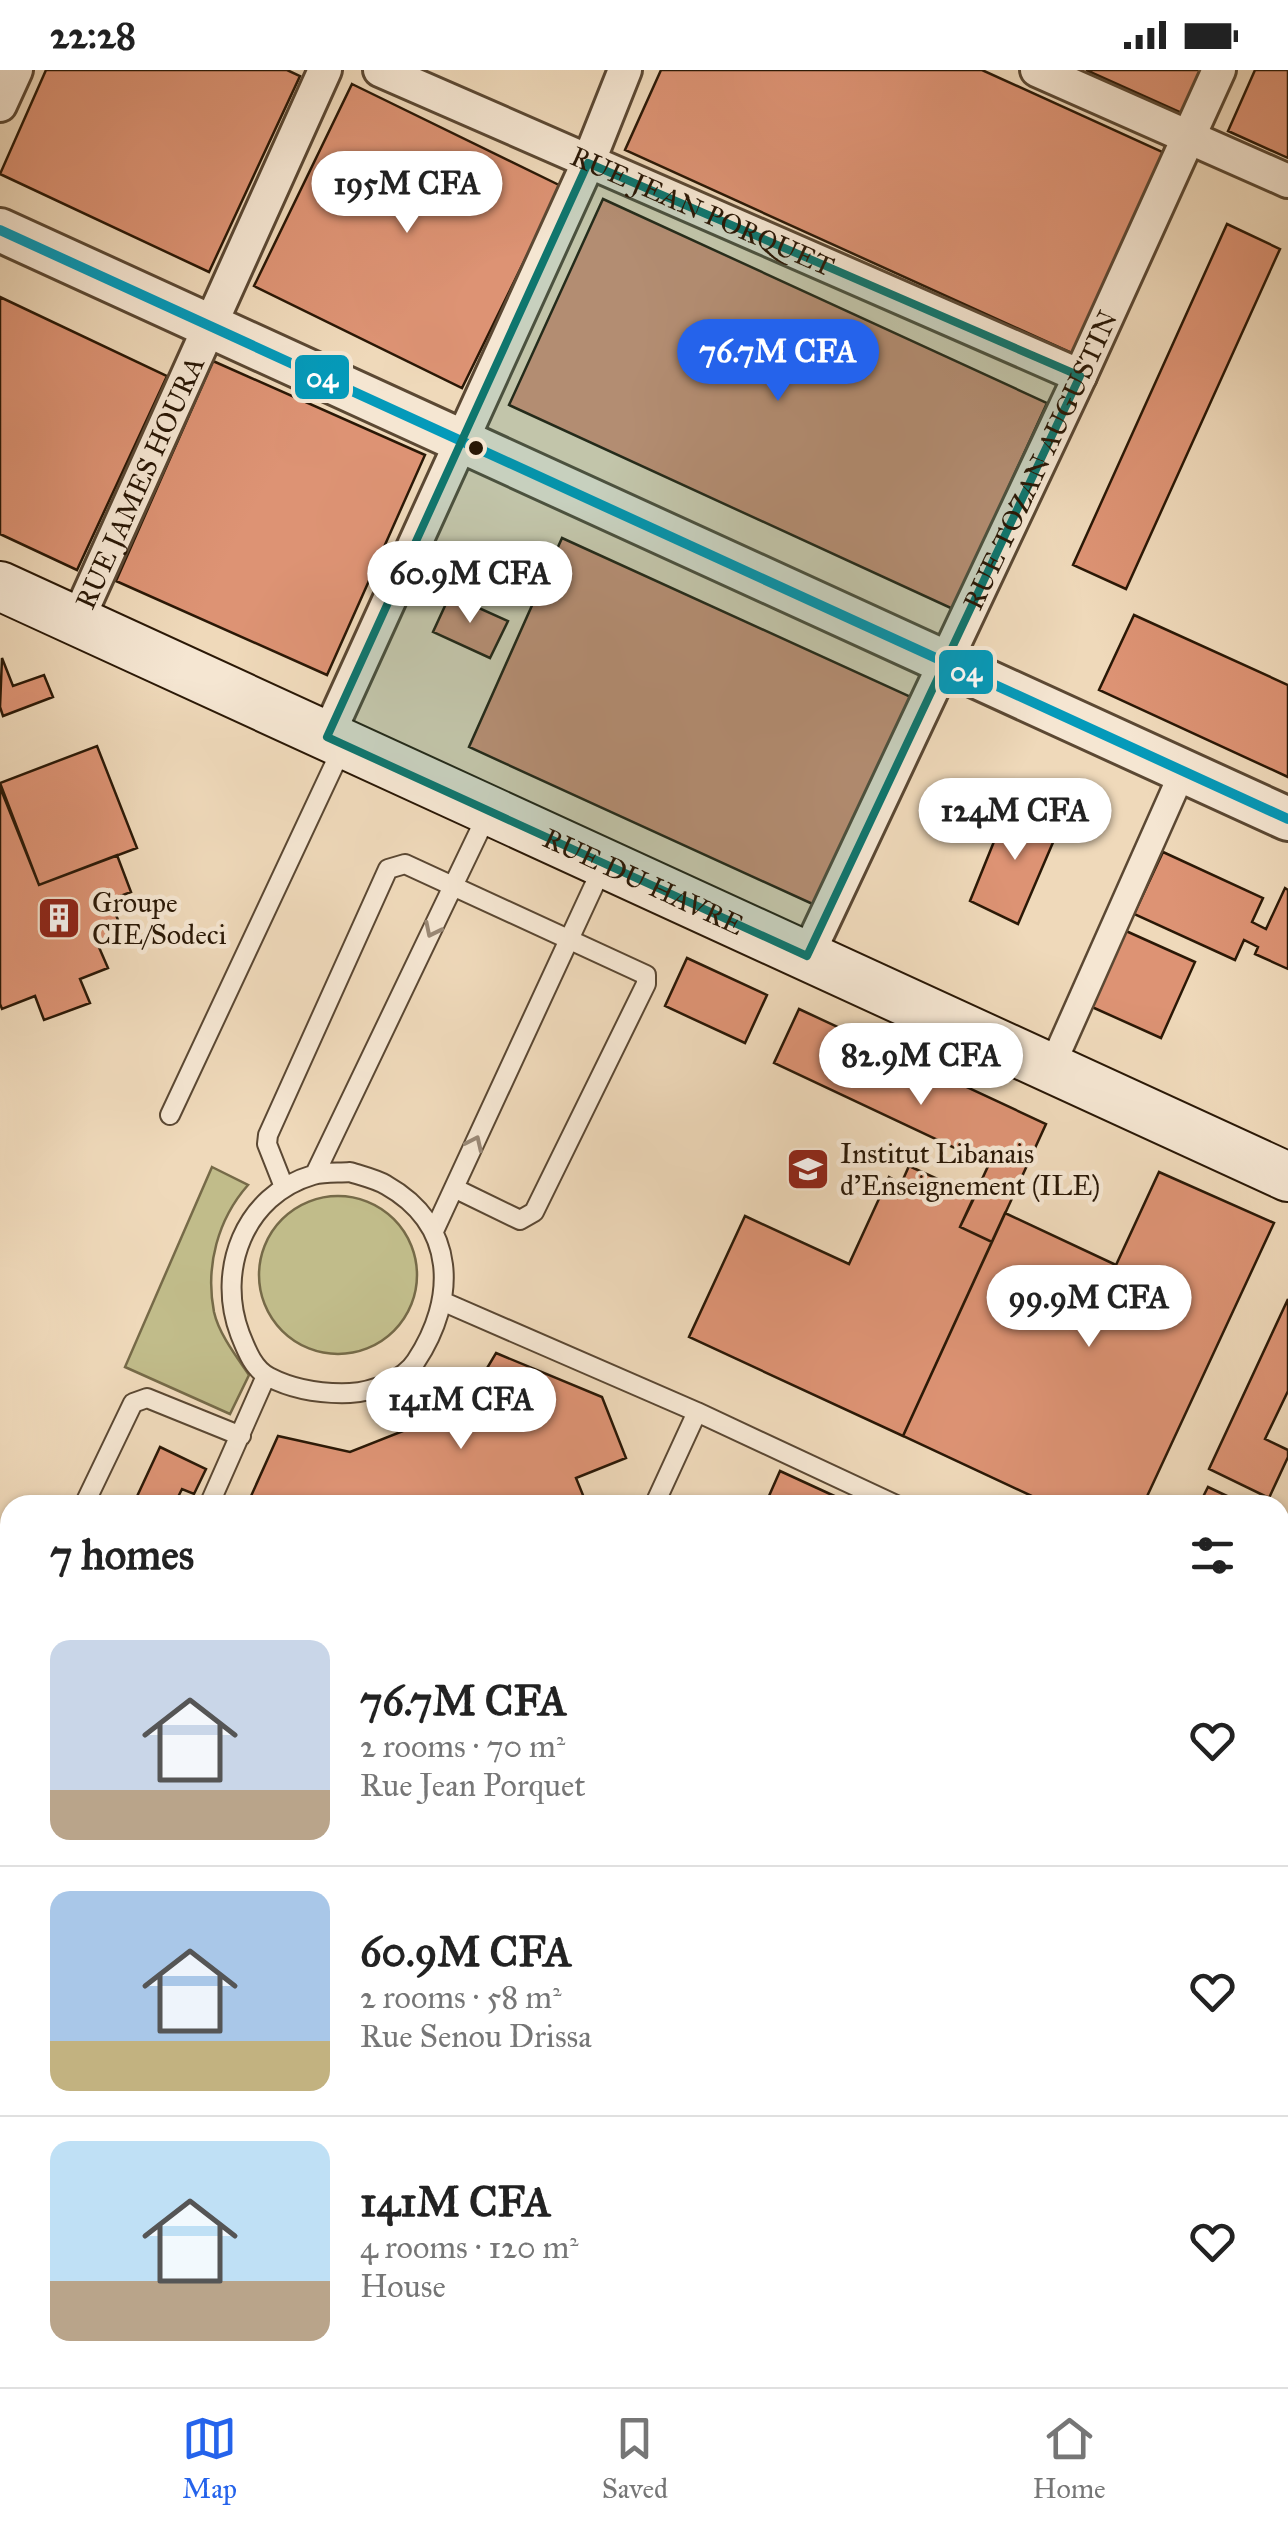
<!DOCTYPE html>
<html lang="en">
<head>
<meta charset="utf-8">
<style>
	:root { --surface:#fff; --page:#f2f2f2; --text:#222; --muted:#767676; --line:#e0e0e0; --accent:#2563eb }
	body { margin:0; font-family:"IM FELL Great Primer",serif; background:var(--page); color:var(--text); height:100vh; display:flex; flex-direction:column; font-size:38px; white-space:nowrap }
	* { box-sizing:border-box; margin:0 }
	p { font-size:32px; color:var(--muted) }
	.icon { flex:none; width:55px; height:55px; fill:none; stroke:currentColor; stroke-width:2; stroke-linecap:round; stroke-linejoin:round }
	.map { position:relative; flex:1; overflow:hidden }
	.details { position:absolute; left:0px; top:1425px; width:1290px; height:892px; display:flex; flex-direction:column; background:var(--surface); border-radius:30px 30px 0 0; box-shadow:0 2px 8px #0004 }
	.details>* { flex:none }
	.price { position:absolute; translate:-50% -85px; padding:0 22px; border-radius:35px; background:#fff; color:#222; font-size:32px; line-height:65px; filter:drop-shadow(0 2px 5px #0008) }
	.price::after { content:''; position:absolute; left:50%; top:60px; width:30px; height:22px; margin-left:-15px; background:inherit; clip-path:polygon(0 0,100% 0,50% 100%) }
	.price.active { background:var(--accent); color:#fff }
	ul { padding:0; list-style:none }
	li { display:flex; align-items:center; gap:30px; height:250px; padding:0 50px }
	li+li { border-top:2px solid var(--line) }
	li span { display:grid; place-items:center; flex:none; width:280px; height:200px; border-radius:20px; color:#555 }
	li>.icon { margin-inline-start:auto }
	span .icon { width:120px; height:120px; fill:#fffc; stroke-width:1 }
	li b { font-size:42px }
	h2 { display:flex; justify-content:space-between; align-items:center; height:120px; padding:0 50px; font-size:42px }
	.status { display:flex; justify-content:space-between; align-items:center; height:70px; padding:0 50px; background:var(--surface); direction:ltr }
	.status svg { height:28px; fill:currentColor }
	.dock { display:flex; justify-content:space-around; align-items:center; height:140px; border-top:2px solid var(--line); background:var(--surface); font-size:28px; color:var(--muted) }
	.dock a { display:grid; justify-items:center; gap:5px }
	.dock .active { color:var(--accent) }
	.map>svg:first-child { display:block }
	.green { fill:#c1bc8a; stroke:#766a48; stroke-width:2.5 }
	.water { fill:#9cb9b8; stroke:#6e7971; stroke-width:2.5 }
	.building { fill:#dd9374; stroke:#2a1806; stroke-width:2.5 }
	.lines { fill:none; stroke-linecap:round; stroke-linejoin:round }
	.service-casing { stroke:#5b4833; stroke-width:22 }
	.pedestrian-casing { stroke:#5b4833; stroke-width:30 }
	.minor-casing { stroke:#5b4833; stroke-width:38 }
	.tertiary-casing { stroke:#5b4833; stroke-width:48 }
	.secondary-casing { stroke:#2a1806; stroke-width:52 }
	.service { stroke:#f5e6d2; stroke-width:18 }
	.pedestrian { stroke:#f5e6d2; stroke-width:25 }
	.minor { stroke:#f5e6d2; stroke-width:32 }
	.tertiary { stroke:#f5e6d2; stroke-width:42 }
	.secondary { stroke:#f5e6d2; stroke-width:48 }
	.bus-1-casing { stroke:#f5e6d2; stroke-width:18 }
	.bus-1 { stroke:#049aba; stroke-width:10 }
	.oneway { stroke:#9a8976 }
	.marked { fill:#0f766e; fill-opacity:0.2; stroke:#0f766e; stroke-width:8; stroke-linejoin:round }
	.bus-dot { fill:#2a1806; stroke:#f5e6d2; stroke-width:4 }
	.labels { text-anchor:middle; stroke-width:9; stroke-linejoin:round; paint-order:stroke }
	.street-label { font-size:28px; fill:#2a1806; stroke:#f5e6d2 }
	.poi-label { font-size:28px; fill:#2a1806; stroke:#f5e6d2; text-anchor:start }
	.line-badge { stroke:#f5e6d2; stroke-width:4 }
	.badge-label { font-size:28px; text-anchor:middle; font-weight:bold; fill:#fff }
</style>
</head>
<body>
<div class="status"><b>22:28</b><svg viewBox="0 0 49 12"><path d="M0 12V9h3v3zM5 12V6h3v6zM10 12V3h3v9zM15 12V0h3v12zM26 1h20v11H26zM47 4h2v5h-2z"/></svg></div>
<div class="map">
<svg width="1288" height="2317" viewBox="0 0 1288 2317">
	<rect width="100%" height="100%" fill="#efd9ba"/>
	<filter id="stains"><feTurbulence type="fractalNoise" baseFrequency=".002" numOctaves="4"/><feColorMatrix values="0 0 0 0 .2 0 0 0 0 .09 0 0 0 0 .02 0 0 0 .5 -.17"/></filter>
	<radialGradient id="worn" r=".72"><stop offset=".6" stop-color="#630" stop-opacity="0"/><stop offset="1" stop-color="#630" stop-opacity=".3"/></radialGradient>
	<path class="green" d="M212,1097L248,1115C218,1149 205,1196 214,1242C219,1264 236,1286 249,1305L230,1344L125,1297Z
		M259 1205a79 79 0 1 1 158 0a79 79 0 1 1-158 0Z"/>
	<path class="water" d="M0,1951L10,1955V2308H1280V2209L1288,2211V2317H0Z"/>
	<path class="building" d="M46,0H287L300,6L209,202L0,104Z
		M661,0H982L1167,84L1076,285L625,80Z
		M1086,0H1206L1186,45Z
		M1255,0H1288V88L1228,61Z
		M352,14L561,116L462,318L254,216Z
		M603,129L1047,333L953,539L509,335Z
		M1227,154L1280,179L1126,519L1073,495Z
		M0,227L167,306L77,500L0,464Z
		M213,291L425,385L327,605L116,511Z
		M562,468L911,627L817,836L469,677Z
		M450,525L508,551L490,588L433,562Z
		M1134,545L1288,615V707L1099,620Z
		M2,588L13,616L44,605L53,627L3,646L0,637Z
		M97,676L137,778L39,815L0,713Z
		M0,717L39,815L117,785L131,822L110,830L124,865L98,875L108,898L80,909L90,933L44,950L35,926L2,939L0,934Z
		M1010,732L1060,756L1018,854L970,831Z
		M1163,782L1263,828L1252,852L1266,859L1285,818L1288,820V899L1255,884L1258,877L1244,870L1235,890L1134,844Z
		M1126,861L1195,892L1161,968L1092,937Z
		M687,888L767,925L745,973L665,936Z
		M799,939L1046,1054L992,1172L960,1157L989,1094L774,993Z
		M909,1096L975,1126L960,1157L992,1172L903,1366L689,1267L745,1146L849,1194L889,1107L901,1114Z
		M1159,1102L1274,1153L1143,1435H1051L903,1366L1005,1143L1116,1195Z
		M1288,1229V1321L1265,1369L1288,1380V1387L1269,1428L1209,1399Z
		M496,1283L602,1327L626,1388L576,1408L587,1435H247L278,1366L350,1382L464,1337Z
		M160,1377L206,1399L194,1424L182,1419L174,1435H133Z
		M780,1401L854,1435H765Z
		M1208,1417L1246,1435H1199Z
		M1288,1662V1736L1280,1732V1679Z
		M1288,1742V1796L1280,1793V1759Z
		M1280,1793L1288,1796V1897L1280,1893Z"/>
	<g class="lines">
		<g class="service-casing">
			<path id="service" d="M170,1045L344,674
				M350,1102C362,1106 376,1109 386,1115C457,1155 457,1229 416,1291C404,1310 372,1322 350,1323C322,1324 294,1320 269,1307C253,1299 246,1279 240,1264C216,1201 244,1125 313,1105C324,1102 338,1103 350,1102Z
				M315,1104L489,741
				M284,1117L267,1074L268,1065L388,799L405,794L646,905V914L534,1142L520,1150L454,1118
				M434,1161L604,794
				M444,1232L697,1342L896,1435
				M657,1429L697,1342
				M84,1435L133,1333L147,1328L241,1366
				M209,1435L266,1306
				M0,1477L10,1481
				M0,1758L10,1762
				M1280,1970L1288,1974"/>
		</g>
		<g class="pedestrian-casing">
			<path id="pedestrian" d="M1051,998L1183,701"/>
		</g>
		<g class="minor-casing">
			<g id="minor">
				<path id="s1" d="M380,0L1080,306"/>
				<path d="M1037,0L1288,111"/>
				<path d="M0,35L16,0"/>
				<path id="s2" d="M77,551L325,0"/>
				<path d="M327,667L588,93L625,0"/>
				<path id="s3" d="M807,886L1080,306L1219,0"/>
			</g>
		</g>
		<g class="tertiary-casing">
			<path id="tertiary" d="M0,160L1288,749"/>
		</g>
		<g class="secondary-casing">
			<g id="secondary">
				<path id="s4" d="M0,516L1288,1107"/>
			</g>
		</g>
		<use href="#service" class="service"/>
		<use href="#pedestrian" class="pedestrian"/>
		<use href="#minor" class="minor"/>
		<use href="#tertiary" class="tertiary"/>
		<use href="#secondary" class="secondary"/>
		<g class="bus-1-casing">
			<path id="bus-1" d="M0,160L1288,749"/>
		</g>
		<use href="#bus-1" class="bus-1"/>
	</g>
	<defs><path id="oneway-chevron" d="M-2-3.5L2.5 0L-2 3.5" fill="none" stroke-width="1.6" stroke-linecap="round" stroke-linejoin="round" transform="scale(2.5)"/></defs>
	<g class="oneway">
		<use href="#oneway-chevron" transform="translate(432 860) rotate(116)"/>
		<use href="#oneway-chevron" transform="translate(475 1073) rotate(-65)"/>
	</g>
	<path class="marked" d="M588,93L1080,306L807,886L327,667Z"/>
	<defs>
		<g id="building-square" transform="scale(2.25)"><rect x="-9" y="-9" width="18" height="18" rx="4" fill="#8f2418" stroke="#f5e6d2"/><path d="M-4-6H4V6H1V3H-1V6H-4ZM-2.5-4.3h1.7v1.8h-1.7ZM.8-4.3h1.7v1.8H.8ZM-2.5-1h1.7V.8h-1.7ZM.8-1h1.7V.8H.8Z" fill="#fff"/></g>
		<g id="school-square" transform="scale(2.25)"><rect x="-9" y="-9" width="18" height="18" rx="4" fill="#8f2418" stroke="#f5e6d2"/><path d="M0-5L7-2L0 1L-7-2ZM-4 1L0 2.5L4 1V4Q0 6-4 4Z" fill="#fff"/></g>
	</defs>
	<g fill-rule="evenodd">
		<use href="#building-square" x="59" y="848"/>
		<use href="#school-square" x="808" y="1099"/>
	</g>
	<circle class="bus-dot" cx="476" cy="378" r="9"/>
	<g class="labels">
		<g class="street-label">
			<text dy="10" stroke="none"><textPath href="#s1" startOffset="352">RUE JEAN PORQUET</textPath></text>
			<text dy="10" stroke="none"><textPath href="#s3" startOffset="548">RUE TOZAN AUGUSTIN</textPath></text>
			<text dy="10" stroke="none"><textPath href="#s2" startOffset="152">RUE JAMES HOURA</textPath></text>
			<text dy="10" stroke="none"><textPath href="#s4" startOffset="708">RUE DU HAVRE</textPath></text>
		</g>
		<g class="poi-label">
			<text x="92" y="842">Groupe<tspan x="92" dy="32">CIE/Sodeci</tspan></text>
			<text x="840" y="1093">Institut Libanais<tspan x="840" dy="32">d'Enseignement (ILE)</tspan></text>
		</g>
	</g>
	<g class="line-badge">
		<rect x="293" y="283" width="58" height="48" rx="10" fill="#049aba"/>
		<rect x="937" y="578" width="58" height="48" rx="10" fill="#049aba"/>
	</g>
	<g class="badge-label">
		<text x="322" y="317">04</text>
		<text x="966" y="611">04</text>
	</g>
	<rect width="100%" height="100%" filter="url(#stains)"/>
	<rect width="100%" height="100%" fill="url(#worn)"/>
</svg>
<b class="price" style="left:407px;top:166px">195M CFA</b>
<b class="price active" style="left:778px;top:334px">76.7M CFA</b>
<b class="price" style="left:470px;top:556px">60.9M CFA</b>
<b class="price" style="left:1015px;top:793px">124M CFA</b>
<b class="price" style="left:921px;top:1038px">82.9M CFA</b>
<b class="price" style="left:1089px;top:1280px">99.9M CFA</b>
<b class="price" style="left:461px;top:1382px">141M CFA</b>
<section class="details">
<h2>7 homes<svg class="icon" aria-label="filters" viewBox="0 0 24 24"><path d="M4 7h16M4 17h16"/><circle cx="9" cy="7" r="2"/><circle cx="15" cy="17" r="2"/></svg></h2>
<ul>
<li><span style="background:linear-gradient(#c9d6e8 75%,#b9a48a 0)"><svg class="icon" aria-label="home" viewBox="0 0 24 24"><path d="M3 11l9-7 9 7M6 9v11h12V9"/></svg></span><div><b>76.7M CFA</b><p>2 rooms · 70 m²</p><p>Rue Jean Porquet</p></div><svg class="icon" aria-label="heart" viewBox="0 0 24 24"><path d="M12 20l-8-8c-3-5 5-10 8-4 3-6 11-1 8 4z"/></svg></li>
<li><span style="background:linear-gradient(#a9c7e8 75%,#c2b280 0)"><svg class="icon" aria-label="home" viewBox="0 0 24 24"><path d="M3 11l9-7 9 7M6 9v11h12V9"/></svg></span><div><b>60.9M CFA</b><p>2 rooms · 58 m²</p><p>Rue Senou Drissa</p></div><svg class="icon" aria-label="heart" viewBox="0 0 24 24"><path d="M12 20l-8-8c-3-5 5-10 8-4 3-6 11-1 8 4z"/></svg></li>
<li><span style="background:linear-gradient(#bfe0f5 70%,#b9a48a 0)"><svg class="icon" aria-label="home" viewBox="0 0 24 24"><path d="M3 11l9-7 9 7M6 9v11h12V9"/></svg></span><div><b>141M CFA</b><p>4 rooms · 120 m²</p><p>House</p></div><svg class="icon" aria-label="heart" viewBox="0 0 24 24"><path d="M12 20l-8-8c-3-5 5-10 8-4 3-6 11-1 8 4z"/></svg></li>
</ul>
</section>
</div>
<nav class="dock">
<a class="active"><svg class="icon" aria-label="map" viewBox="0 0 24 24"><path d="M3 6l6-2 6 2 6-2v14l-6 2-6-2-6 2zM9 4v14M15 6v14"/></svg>Map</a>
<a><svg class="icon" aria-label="saved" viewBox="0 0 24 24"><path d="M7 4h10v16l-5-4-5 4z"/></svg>Saved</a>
<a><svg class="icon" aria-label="home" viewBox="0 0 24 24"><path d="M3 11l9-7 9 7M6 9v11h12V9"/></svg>Home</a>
</nav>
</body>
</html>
